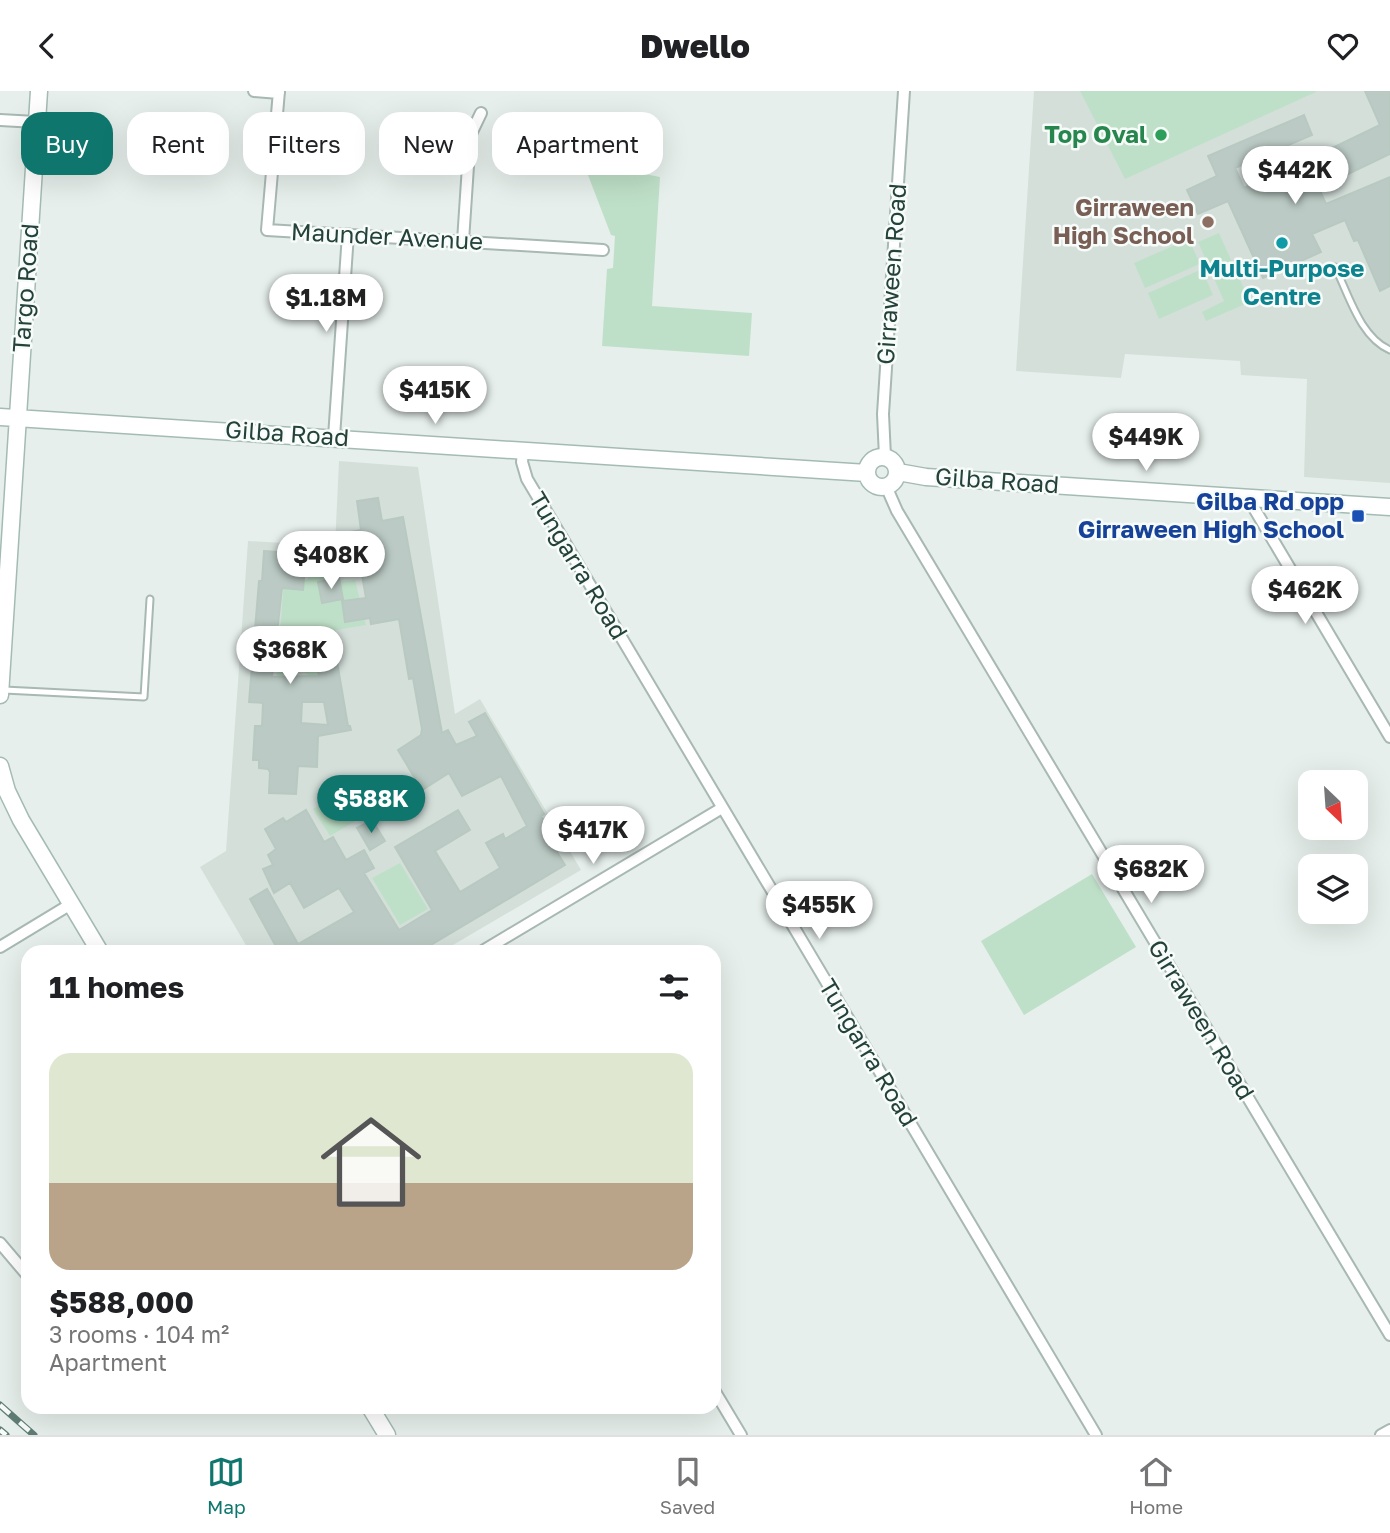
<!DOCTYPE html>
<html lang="en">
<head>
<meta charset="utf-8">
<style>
	:root { --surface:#fff; --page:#f2f2f2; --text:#202124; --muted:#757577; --line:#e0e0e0; --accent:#0f766e }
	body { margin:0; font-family:"Golos Text",sans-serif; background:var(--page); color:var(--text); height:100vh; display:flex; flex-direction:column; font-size:26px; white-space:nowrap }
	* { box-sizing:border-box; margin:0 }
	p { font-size:23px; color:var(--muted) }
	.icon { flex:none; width:38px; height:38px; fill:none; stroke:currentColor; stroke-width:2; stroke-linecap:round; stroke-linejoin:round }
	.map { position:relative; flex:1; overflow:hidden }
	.panel { position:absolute; left:21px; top:854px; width:700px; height:469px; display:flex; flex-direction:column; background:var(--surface); border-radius:21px; box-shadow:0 7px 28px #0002 }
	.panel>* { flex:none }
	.guide { position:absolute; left:21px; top:21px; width:700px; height:63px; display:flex; gap:14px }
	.needle { width:46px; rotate:155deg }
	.tools { position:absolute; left:1298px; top:679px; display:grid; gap:14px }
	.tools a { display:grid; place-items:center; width:70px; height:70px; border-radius:14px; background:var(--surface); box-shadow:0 7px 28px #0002; font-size:35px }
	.price { position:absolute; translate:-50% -60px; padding:0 16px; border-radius:24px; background:#fff; color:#222; font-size:23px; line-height:46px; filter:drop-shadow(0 2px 4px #0008) }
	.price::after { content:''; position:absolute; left:50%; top:42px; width:21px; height:16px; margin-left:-10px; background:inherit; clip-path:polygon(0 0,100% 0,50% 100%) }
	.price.selected { background:var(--accent); color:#fff }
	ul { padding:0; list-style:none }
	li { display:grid; align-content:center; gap:14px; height:371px; padding:0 28px }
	li span { display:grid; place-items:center; height:217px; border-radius:21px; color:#555 }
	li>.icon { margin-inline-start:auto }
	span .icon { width:126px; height:126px; fill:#fffc; stroke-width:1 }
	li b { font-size:30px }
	h2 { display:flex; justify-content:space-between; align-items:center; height:84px; padding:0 28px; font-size:30px }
	.tag { padding:0 24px; border-radius:21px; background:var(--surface); box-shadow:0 7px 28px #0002; font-size:24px; line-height:63px }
	.tag.selected { background:var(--accent); color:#fff }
	header { display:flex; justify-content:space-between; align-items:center; height:91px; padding:0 28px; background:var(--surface); font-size:32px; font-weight:800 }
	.tab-bar { display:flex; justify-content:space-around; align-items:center; height:98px; border-top:2px solid var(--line); background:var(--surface); font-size:19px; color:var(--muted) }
	.tab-bar a { display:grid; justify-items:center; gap:4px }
	.tab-bar .selected { color:var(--accent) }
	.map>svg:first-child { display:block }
	.built { fill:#d4dfda }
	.green { fill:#bfe0c8 }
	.building { fill:#bbcac4; stroke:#b8c9c2; stroke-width:2; fill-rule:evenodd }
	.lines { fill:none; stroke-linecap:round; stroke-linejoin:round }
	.lane-casing { stroke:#a8b8b2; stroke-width:9 }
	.street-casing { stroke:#a8b8b2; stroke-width:14 }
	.secondary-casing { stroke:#a4bbb3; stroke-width:19 }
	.lane { stroke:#fff; stroke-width:5 }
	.street { stroke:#fff; stroke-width:10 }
	.secondary { stroke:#fff; stroke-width:16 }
	.rail-casing { stroke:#5f7d75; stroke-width:7 }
	.rail { stroke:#f7fbf9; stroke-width:4.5; stroke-dasharray:13; stroke-linecap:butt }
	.leisure-dot { fill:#2e9e5b; stroke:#f7fbf9; stroke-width:2.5 }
	.education-dot { fill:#8d6e63; stroke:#f7fbf9; stroke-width:2.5 }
	.culture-dot { fill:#0f9aa8; stroke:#f7fbf9; stroke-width:2.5 }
	.transit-dot { fill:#1a4fb4; stroke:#f7fbf9; stroke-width:2.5 }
	.labels { text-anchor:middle; stroke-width:5; stroke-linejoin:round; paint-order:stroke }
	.leisure-label { font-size:24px; font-weight:bold; fill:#27864d; stroke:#f7fbf9; text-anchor:end }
	.education-label { font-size:24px; font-weight:bold; fill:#785e54; stroke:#f7fbf9; text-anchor:end }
	.street-label { font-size:24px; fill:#24423a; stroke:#f7fbf9 }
	.culture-label { font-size:24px; font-weight:bold; fill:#0d838f; stroke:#f7fbf9 }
	.transit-label { font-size:24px; font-weight:bold; fill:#164399; stroke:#f7fbf9; text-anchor:end }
</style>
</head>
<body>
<header><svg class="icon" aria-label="back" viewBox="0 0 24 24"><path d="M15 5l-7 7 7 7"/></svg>Dwello<svg class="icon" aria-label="heart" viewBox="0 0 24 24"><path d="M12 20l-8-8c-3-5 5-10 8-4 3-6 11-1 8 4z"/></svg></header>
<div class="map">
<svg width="1390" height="1344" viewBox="0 0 1390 1344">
	<rect width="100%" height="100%" fill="#e6efeb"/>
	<path class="built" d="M1034,0H1390V392L1304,386L1307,288L1241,284L1240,270L1125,263L1121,287L1016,280Z
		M339,370L418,376L455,623L480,608L581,779L441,861H250L200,776L226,760L248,450L335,455Z"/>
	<path class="green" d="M1080,0H1316V1L1125,88Z
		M583,71L660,86L652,215L752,222L749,265L602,255L607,178L613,177L615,145L611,144Z
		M1219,142L1250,211L1206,230L1202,221L1224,210L1198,151Z
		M1189,148L1200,173L1145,197L1134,172Z
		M1202,178L1213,204L1159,228L1148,202Z
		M334,463L340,491L355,489L366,534L336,539L334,553L340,597L313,588L298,576L290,578L283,584L285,611L275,609L284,488L297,498L303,499L304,489H308L309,469Z
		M368,686L384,713L330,745L313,718Z
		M400,772L428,818L400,834L372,787Z
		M1092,783L1136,856L1024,924L981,850Z"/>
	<path class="building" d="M1365,0H1390V63L1340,87L1328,59L1380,34Z
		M1304,24L1312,44L1235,77L1244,97L1306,69L1326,113L1390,86V195L1380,200L1358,149L1354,150L1345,129L1312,143L1321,161L1263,187L1228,110L1198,123L1187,99L1217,85L1208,65Z
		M378,407L382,430L403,426L442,642L448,639L456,654L477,645L469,631L485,622L544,723L541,725L552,745L548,747L565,774L419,861H279L250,808L267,798L298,853L354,821L339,797L304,817L290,792L274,802L263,778L273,774L268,764L276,758L265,738L283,727L286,731L306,719L324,751L333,746L346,769L364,759L374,777L364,782L399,839L432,819L395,756L458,719L470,739L435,760L460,801L500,777L486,752L503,743L505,748L527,735L501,685L462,705L449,682L422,699L398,659L421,644L422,638L413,587L409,588L399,528L371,533L370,527L345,531L342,510L366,507L362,484L353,485L345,442L361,439L357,410Z
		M264,460L306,463L303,499L282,497L272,586L319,585L314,557L334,553L348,635H350L351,639L318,645L317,676L298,675L296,703L269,702L270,681L268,678L259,677V669H253L255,635H262L263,612L249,611L259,490H262ZM302,611H324L328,634L301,632Z
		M339,487L343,508L322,512L318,491Z
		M372,729L385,750L370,759L357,737Z"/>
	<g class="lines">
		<g class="lane-casing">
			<path id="lane" d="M1335,176C1349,204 1360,246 1390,259
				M4,599L144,606L150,508"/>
		</g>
		<g class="street-casing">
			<path id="street" d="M254,0L279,2
				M279,0L267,139L603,159
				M0,29L36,31
				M463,150L470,45L481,22
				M334,346L348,143
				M523,360L522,371L527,388L1096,1344
				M885,366L883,323L904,0
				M886,395L897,420L1390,1244
				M1248,407L1390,646
				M0,856L71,813
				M481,861L722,717
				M0,1152L28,1185
				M714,1299L741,1344
				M1381,1344L1390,1339"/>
		</g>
		<g class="secondary-casing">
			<path id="secondary" d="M0,326L867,382
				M867 381a15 15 0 1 1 30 0a15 15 0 1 1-30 0Z
				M898,381L926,386L1390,416
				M0,604L39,0
				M0,675L7,700L21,729L100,861
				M370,1316L387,1344"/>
		</g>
		<use href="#lane" class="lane"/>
		<use href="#street" class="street"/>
		<use href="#secondary" class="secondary"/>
		<g class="rail-casing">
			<path id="rail" d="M0,1314L34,1344
				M0,1339L6,1344"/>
		</g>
		<use href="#rail" class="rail"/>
	</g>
	<circle class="leisure-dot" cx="1161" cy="44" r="7"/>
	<circle class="education-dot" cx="1208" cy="131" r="7"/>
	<circle class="culture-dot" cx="1282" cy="152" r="7"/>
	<rect class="transit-dot" x="1351" y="418" width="14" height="14" rx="3.5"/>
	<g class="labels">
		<g class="leisure-label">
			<text x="1147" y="52">Top Oval</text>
		</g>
		<g class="education-label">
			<text x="1194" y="125">Girraween<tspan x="1194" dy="28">High School</tspan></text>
		</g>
		<g class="street-label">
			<text transform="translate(387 146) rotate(3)" y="8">Maunder Avenue</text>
			<text transform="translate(892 183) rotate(-86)" y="8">Girraween Road</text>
			<text transform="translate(26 197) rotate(-86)" y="8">Targo Road</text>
			<text transform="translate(287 343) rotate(4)" y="8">Gilba Road</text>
			<text transform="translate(997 390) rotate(4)" y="8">Gilba Road</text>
			<text transform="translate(578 475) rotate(59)" y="8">Tungarra Road</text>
			<text transform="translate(1201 929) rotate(59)" y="8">Girraween Road</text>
			<text transform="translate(868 962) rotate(59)" y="8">Tungarra Road</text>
		</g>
		<g class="culture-label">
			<text x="1282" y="186">Multi-Purpose<tspan x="1282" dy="28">Centre</tspan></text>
		</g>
		<g class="transit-label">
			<text x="1344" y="419">Gilba Rd opp<tspan x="1344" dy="28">Girraween High School</tspan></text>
		</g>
	</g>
</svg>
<div class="tools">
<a><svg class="needle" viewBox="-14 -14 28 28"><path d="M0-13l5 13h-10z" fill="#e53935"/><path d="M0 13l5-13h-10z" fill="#757577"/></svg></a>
<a><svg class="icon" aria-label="layers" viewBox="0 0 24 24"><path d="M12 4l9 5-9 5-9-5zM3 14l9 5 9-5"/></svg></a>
</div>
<b class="price" style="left:1295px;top:115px">$442K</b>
<b class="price" style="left:326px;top:243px">$1.18M</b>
<b class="price" style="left:435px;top:335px">$415K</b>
<b class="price" style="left:1146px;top:382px">$449K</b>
<b class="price" style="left:331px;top:500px">$408K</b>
<b class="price" style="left:1305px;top:535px">$462K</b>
<b class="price" style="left:290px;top:595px">$368K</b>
<b class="price selected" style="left:371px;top:744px">$588K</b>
<b class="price" style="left:593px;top:775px">$417K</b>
<b class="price" style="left:1151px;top:814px">$682K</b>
<b class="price" style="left:819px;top:850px">$455K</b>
<div class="guide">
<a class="tag selected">Buy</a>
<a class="tag">Rent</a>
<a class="tag">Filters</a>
<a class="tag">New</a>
<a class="tag">Apartment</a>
</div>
<section class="panel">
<h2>11 homes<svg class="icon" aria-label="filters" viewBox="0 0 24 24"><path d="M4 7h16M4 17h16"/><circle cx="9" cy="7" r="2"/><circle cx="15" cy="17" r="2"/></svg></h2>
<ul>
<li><span style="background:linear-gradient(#dfe7d0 60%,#b9a48a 0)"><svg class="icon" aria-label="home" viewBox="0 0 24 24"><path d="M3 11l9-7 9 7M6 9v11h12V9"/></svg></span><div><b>$588,000</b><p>3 rooms · 104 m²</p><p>Apartment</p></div></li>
</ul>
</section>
</div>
<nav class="tab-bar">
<a class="selected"><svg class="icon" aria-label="map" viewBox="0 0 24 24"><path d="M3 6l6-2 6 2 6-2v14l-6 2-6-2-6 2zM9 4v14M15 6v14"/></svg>Map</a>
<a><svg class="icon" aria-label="saved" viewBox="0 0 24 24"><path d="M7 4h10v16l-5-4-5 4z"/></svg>Saved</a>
<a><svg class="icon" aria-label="home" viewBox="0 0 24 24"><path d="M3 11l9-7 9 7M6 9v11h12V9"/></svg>Home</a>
</nav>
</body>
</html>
